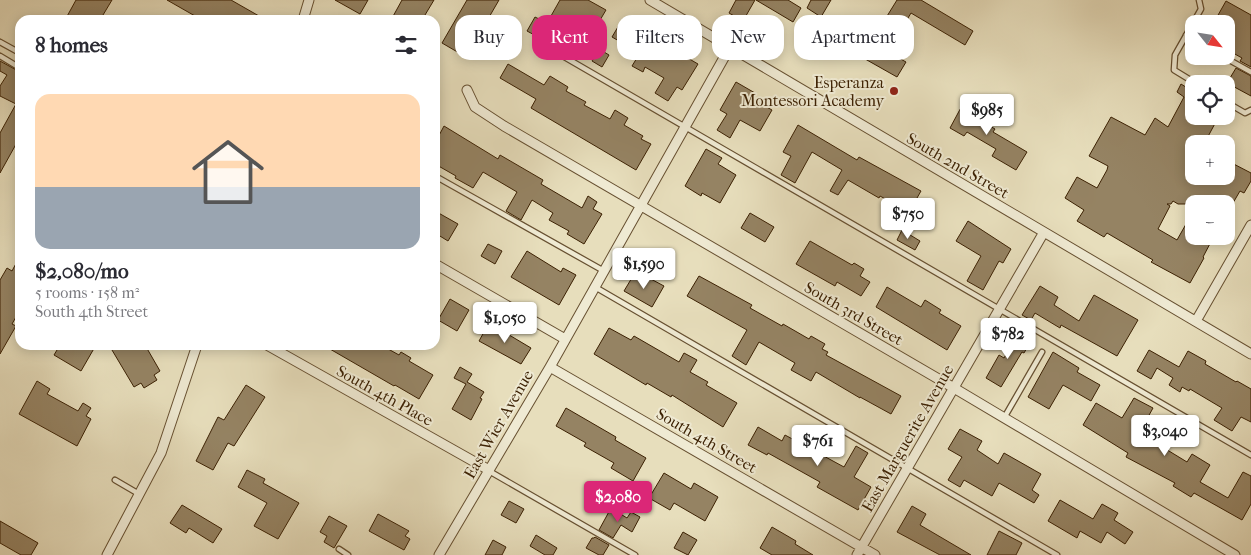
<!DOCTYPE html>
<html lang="en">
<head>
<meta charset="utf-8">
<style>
	:root { --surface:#fff; --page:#f2f2f3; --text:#2b2b33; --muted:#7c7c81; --accent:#db2777 }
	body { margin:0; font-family:"IM FELL French Canon",serif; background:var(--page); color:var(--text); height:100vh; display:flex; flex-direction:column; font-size:19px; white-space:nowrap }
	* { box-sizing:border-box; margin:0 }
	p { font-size:16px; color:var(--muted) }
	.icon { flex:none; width:28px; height:28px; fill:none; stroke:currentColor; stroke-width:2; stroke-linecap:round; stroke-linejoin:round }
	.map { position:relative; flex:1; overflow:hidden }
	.sheet { position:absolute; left:15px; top:15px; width:425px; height:335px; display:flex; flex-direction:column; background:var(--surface); border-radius:15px; box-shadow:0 2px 12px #0003 }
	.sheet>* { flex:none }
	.banner { position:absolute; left:455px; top:15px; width:475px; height:45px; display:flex; gap:10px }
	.needle { width:32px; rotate:120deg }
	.buttons { position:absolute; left:1185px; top:15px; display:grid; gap:10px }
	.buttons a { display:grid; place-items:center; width:50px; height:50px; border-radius:10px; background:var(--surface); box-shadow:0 2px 12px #0003; font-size:25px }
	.price { position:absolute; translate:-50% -42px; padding:0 11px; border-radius:5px; background:#fff; color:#222; font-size:16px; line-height:32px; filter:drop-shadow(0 1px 2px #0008) }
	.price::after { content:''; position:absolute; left:50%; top:30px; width:15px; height:11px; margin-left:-8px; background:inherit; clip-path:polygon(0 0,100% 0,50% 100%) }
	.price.current { background:var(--accent); color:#fff }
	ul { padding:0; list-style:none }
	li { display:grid; align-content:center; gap:10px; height:265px; padding:0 20px }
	li span { display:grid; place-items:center; height:155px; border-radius:15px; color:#555 }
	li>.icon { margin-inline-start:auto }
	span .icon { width:90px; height:90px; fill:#fffc; stroke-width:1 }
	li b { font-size:21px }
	h2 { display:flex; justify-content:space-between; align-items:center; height:60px; padding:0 20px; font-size:21px }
	.chip { padding:0 18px; border-radius:15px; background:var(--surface); box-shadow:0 2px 12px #0003; font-size:18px; line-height:45px }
	.chip.current { background:var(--accent); color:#fff }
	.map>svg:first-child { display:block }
	.building { fill:#958363; stroke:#3c2103 }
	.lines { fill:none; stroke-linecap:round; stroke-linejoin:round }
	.service-casing { stroke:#675031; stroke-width:7 }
	.minor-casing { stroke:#675031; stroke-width:11 }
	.service { stroke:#efead3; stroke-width:4.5 }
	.minor { stroke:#efead3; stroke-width:9 }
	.poi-dot { fill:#8f2418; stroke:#efead3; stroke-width:2 }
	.labels { text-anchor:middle; stroke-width:4; stroke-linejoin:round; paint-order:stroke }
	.poi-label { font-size:16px; fill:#3c2103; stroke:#efead3; text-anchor:end }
	.street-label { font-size:16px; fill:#3c2103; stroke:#efead3 }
</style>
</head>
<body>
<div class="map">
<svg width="1251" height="555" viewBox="0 0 1251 555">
	<rect width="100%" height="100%" fill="#e7debc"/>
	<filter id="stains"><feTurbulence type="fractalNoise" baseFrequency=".004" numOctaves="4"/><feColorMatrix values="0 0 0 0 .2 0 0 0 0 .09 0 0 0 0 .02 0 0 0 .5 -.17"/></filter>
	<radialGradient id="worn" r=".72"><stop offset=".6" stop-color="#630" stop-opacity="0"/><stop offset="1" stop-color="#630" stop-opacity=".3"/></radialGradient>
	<path class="building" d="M76,0H112L100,20H65Z
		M167,0H231L266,20H202Z
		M335,0H368L360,14Z
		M402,0H434L422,20H391Z
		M467,0H499L466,57L442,43Z
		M560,0H588L606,10L583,49L558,36L553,45L527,31L535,17L547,23Z
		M736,0H755L743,21L729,13Z
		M756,0H788L801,8L793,22Z
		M811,0H831L821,17L807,8Z
		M897,0H921L973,31L965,45L911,13L888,52L906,62L897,77L828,38L837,23L871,42Z
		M1226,1L1251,15V67L1240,61L1242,58L1226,49V24H1213Z
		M622,20L698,64L682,90L677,87L668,101L655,93L664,78L645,67L643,72L632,66L640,53L612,37Z
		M599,49L609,55L602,67L592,61Z
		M0,61L20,72V137L0,173V133L16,104L0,96V86L7,75L0,71Z
		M508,64L544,85L550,76L568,87L566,91L586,102L584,105L610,119L615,110L628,118L624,125L643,136L641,139L651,144L636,170L531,108L536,99L500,78Z
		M1236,68L1251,76V96L1227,83Z
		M736,82L755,93L752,99L772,110L760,131L740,120L730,138L717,130L727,114L720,110Z
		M1181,84L1189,89L1191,85L1194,87V116H1219L1204,144H1194V176H1226V160L1251,173V181L1244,193L1240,191L1226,215V204H1178L1173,201L1171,204H1167L1170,206L1158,229L1177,240L1194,210V236H1214L1203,257L1204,258L1190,283L1151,262L1153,260L1107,233L1104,237L1077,221L1084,210L1065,198L1077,177L1097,188L1107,170L1108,166L1089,156L1111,117L1145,135L1155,118L1168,127L1184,97L1177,92Z
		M964,102L979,110L975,117L995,129L993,132L1027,152L1016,170L992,156L996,149L967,132L964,136L950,128Z
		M798,125L857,160L859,157L921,191L909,212L880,196L879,198L848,180L838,195L830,191L842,170L812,152L795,183L781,175L791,156L783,152Z
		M444,126L498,159L500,155L543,180L541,184L582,208L588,196L597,202L593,209L602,214L584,244L567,234L569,231L549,220L553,213L532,200L521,220L506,211L517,192L483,172L473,188L455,178L456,176L435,164V143Z
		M706,149L722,158L718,164L736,175L720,203L702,193L701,196L685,186Z
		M435,211L458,224L448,241L435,233Z
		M750,213L774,227L765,242L741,228Z
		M968,221L1011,249L1003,263L999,261L983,290L967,281L981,256L956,241Z
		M902,230L920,241L915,250L897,240Z
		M810,241L852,265L854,263L864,269L860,276L870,282L861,296L837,282L835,286L796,264Z
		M488,244L502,251L495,264L481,256Z
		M527,251L561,272L563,268L576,275L559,305L511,277Z
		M20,256V310L12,324L16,326L0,354V280L7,268L12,271Z
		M633,276L646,284L649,278L664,286L652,307L624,291Z
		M699,276L752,305L750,308L782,326L783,324L809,339L811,336L825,344L822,349L828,352L826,355L901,396L891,414L860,397V398L816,372L811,381L791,370L795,363L759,342L746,365L732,356L747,330L687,296Z
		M1040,286L1058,297L1054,305L1079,321L1094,295L1138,320L1117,356L1061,325L1060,328L1035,313L1031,320L1022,315Z
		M887,287L921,307L925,300L941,310L939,313L961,326L947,350L876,307Z
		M450,299L469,310L457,331L438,320Z
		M489,323L531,348L521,364L479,341Z
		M609,328L631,340L634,336L679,362L684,353L697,360L690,372L708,382L706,385L737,403L723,427L672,395L671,397L647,383L646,385L594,354Z
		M1019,332L1032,339L1024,353L1022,352L1001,387L986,378L999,355L1004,358Z
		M60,345H96L81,371L54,355Z
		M109,345H145L160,371L154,375L157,380L144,388L141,383L134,387Z
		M323,345H381L399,355L401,352L411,358L409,361L433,375L419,399L395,385L394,386Z
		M1149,350L1179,367L1188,351L1206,361L1205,364L1236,382L1237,381L1251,389V422L1241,417L1232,431L1214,420L1222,408L1190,389L1189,391L1182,387L1180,392L1169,385L1173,378L1157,368L1151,379L1137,371Z
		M1053,352L1079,368L1077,372L1100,385L1091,401L1063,385L1049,409L1028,397Z
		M460,367L472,374L467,382L484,392L480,398L482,399L471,420L452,409L466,384L454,378Z
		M37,381L50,389L47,394L78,411L83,403L91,408L86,416L91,419L77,446L19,414Z
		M246,385L265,397L234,446L228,443L213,470L196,461L218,417L224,420Z
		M1134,398L1153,408L1143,426L1150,430L1146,437L1187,462L1192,454L1210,465L1200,482L1228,498L1243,472L1251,476V504L1242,520L1194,493L1191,497L1173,486L1175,483L1126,457L1128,453L1083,425L1096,403L1122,418Z
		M566,408L616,437L615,440L646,458L633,481L611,468L614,463L584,446L586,443L556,426Z
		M758,427L782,441L785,435L844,467L856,446L868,453L854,477L871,487L858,510L817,487L820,482L768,453L767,455L748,445Z
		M960,429L982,441L977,450L998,464L1004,453L1041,474L1032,490L1039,495L1034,503L999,483L992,496L964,480L960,487L948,480L962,457L948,449Z
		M247,470L265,479L263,483L299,503L278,539L254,526L267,503L238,487Z
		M664,473L691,489L694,483L718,497L705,521L674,503L670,510L649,498Z
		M1060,500L1093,519L1102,504L1118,513L1114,520L1133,532L1125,544L1107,532L1101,543L1080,531L1077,538L1048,521Z
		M509,501L524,509L516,523L501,515Z
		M182,505L222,529L213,543L189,528L186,533L170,523Z
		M912,506L926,514L920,525L971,555H940L897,532Z
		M611,508L627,518L631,512L640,517L632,532L621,525L613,538L599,530Z
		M378,514L409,531L405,536L410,539L404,550L369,531Z
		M329,516L347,526L334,548L324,542L327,536L320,532Z
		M0,521L38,543L31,555H21L0,543Z
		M772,527L796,541L795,544L813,555H772L760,548Z
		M999,531L1022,543L1016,555H987Z
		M683,532L697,540L688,555L674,548Z
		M536,535L557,548L553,555H545L530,546Z
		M595,537L609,545L603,555H599L586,548L592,538H594Z
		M493,540L506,547L502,555H485Z"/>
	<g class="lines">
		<g class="service-casing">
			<path id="service" d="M1186,35L1194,40
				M0,42L20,53
				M561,55L1251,455
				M0,56L20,68
				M1222,56L1251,72
				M1197,84L1174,70L1175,55L1201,9L1199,0
				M1226,102L1245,113L1251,110
				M435,176L604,271
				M595,287L1057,555
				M1004,418L1042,352
				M489,471L635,555
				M115,480L139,494
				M339,549L348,555"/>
		</g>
		<g class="minor-casing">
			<path id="minor" d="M650,0L1251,354
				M303,20L309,0
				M467,90L475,107L504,126L954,388L1235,555
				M435,264L565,339
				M1196,321L1251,225
				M267,345L489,470
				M550,367L875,555
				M107,555L161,453L197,345
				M439,555L550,367L730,47
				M857,555L1044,232"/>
		</g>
		<use href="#service" class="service"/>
		<use href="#minor" class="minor"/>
	</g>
	<circle class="poi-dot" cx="894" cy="91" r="5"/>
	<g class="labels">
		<g class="poi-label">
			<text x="884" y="88">Esperanza<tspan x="884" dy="18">Montessori Academy</tspan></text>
		</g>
		<g class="street-label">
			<text transform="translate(958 165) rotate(30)" y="6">South 2nd Street</text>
			<text transform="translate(854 313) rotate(30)" y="6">South 3rd Street</text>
			<text transform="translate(385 395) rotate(29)" y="6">South 4th Place</text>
			<text transform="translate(498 424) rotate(-60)" y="6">East Wier Avenue</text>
			<text transform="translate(907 438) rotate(-60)" y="6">East Marguerite Avenue</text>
			<text transform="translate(707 440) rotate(30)" y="6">South 4th Street</text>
		</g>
	</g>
	<rect width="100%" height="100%" filter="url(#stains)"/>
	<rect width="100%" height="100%" fill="url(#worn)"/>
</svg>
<div class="buttons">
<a><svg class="needle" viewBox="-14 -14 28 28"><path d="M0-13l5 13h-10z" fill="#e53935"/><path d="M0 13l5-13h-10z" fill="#7c7c81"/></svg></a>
<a><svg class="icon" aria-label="locate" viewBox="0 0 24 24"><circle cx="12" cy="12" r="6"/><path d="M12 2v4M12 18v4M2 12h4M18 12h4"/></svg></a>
<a>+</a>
<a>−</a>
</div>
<b class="price" style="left:987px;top:136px">$985</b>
<b class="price" style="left:908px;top:240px">$750</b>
<b class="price" style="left:644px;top:290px">$1,590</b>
<b class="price" style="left:505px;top:344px">$1,050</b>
<b class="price" style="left:1008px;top:360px">$782</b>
<b class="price" style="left:1165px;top:457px">$3,040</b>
<b class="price" style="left:818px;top:467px">$761</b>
<b class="price current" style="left:618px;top:523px">$2,080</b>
<div class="banner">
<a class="chip">Buy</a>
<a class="chip current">Rent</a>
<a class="chip">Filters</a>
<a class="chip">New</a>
<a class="chip">Apartment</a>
</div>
<section class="sheet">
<h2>8 homes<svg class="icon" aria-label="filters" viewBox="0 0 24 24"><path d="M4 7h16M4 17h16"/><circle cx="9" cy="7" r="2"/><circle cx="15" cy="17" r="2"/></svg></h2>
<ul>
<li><span style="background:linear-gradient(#ffd9b3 60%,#9aa5b1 0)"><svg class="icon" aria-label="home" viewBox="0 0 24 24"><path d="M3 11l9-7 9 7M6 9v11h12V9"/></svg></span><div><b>$2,080/mo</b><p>5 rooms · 158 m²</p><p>South 4th Street</p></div></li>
</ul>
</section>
</div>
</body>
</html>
